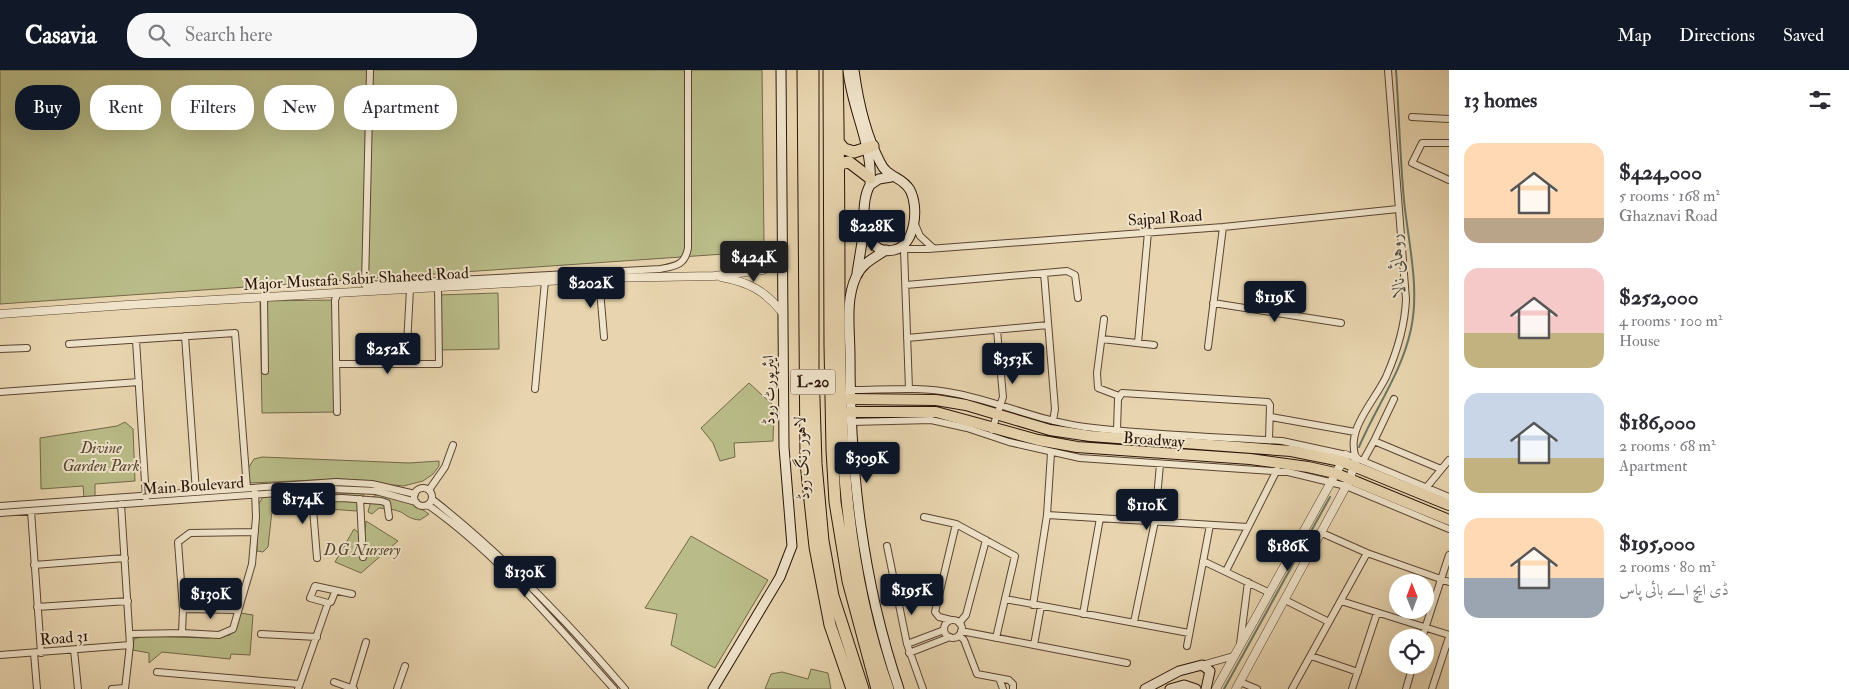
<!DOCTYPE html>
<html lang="en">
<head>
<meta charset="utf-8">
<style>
	:root { --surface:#fff; --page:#f7f7f7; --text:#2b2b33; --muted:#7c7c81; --accent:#111827 }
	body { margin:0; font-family:"IM FELL Double Pica",Amiri,serif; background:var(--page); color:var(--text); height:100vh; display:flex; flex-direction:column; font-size:19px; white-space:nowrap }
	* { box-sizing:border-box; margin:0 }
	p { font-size:16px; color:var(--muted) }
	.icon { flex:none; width:28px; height:28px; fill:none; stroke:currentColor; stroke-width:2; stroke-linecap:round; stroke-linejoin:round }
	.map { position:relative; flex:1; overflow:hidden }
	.sheet { display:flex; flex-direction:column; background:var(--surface); width:400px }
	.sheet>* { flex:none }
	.banner { position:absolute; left:15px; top:15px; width:475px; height:45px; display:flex; gap:10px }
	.needle { width:32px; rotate:359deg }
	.fabs { position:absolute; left:1389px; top:504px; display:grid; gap:10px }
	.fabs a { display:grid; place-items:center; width:45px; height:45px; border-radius:50%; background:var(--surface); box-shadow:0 5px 20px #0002; font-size:25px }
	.price { position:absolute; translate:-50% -42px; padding:0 11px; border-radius:5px; background:var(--accent); color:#fff; font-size:16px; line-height:32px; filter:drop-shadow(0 1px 2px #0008) }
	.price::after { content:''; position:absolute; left:50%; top:30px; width:15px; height:11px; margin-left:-8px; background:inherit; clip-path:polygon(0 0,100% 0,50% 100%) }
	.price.selected { background:#222; color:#fff }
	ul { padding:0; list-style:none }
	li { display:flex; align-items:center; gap:15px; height:125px; padding:0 15px }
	li span { display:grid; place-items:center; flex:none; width:140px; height:100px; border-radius:15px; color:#555 }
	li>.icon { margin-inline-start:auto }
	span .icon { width:60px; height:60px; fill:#fffc; stroke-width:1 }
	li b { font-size:21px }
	h2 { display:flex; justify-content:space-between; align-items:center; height:60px; padding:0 15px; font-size:21px }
	.pill { padding:0 18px; border-radius:20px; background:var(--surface); box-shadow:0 5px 20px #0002; font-size:18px; line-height:45px }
	.pill.selected { background:var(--accent); color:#fff }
	header { display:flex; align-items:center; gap:30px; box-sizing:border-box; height:70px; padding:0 25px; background:var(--accent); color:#fff }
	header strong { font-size:24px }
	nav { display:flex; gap:28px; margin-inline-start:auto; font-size:18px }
	.search { width:350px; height:45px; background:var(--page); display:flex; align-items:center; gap:12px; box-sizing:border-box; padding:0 18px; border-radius:20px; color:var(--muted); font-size:19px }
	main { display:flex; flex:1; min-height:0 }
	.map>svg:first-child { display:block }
	.green { fill:#b9bc88; stroke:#726848 }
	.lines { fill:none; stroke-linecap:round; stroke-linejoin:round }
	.stream { stroke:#6c7766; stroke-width:2 }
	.minor-casing { stroke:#5a4432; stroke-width:8 }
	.tertiary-casing { stroke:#5a4432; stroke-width:9 }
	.secondary-casing { stroke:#2a1408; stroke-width:11 }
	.primary-casing { stroke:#2a1408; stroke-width:12 }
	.motorway-casing { stroke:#2a1408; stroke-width:13 }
	.minor { stroke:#f0e4cb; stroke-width:6 }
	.tertiary { stroke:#f0e4cb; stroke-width:8 }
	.secondary { stroke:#f0e4cb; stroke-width:9 }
	.primary { stroke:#e8d5af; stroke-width:10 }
	.motorway { stroke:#e8d5af; stroke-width:11 }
	.labels { text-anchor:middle; stroke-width:4; stroke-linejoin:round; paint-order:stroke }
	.shield { fill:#f0e4cb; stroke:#655242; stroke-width:1 }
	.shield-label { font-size:15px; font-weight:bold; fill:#2a1408 }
	.street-label { font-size:16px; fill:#2a1408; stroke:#f0e4cb }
	.park-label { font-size:16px; font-style:italic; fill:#55462e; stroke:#f0e4cb }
	.water-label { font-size:18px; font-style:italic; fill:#504e3f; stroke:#f0e4cb }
</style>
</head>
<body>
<header>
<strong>Casavia</strong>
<div class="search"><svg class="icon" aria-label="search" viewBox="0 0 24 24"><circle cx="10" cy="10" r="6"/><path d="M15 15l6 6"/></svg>Search here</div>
<nav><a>Map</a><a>Directions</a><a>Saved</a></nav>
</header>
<main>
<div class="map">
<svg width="1449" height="619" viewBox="0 0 1449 619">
	<rect width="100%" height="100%" fill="#e8d5af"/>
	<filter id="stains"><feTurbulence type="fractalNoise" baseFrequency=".004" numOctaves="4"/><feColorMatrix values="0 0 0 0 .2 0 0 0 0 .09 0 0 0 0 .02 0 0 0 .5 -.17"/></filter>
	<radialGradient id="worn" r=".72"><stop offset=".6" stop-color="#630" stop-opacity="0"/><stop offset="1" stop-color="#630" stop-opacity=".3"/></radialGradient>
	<path class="green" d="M0,0H762L764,172L753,182L0,234Z
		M498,223L499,279L439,280L438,225Z
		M335,230L337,342L262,343L260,231Z
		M749,313L774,336L773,371L734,373L735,387L720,391L713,373L701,358Z
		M125,352L133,359L135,411L95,414V428H84L83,416L41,419L40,368L117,356Z
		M262,387L409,393L439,391V396L433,404L423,411L403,416L338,409L250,413L247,400L254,389Z
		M320,423H361L364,425L360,439L356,441L317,438L272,441L268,477L263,482L257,481L258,435L263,427Z
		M377,425C394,426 415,434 429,444L420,450C410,449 409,447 401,442C395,439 386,439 379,438L372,444L368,442L372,427Z
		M366,451L398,471L361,503L335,492L354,459L358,462L365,461Z
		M691,466L768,510L715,598L671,575L677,544L645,538Z
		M240,543L253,545L250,585L231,584L230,589L162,582L149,593V583L133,580L134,569L144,566L208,568L230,565Z
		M811,599L828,603L831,619H765L771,604L782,602L808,609Z"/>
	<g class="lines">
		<path class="stream" d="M1359,377C1376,337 1402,302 1411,259C1420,218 1408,171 1404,130C1400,87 1399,43 1396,0
			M1224,619L1330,427"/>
		<g class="minor-casing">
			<path id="minor" d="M370,0L365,215L660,199C676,196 685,195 688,178V0
				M1412,47L1449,49
				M1449,73H1422L1412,93L1449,110
				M914,152L920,166L933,178
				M897,179H928L1223,157L1398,139
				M904,180L909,319
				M1044,203L1055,339L1053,351
				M599,208L604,267
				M906,215L1067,201L1075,205L1078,228
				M264,227L265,301
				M1213,233L1341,253
				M1104,249L1097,303L1098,318L1119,326
				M185,266L196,422
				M907,268L1048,255
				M1102,269L1154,275
				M136,270L146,428
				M1138,273L1148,162
				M69,274L235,263L247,418
				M1208,277L1223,157
				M0,279L27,278
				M337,294H439L438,217
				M406,294L410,219
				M535,319L545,211
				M850,320C884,320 919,316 953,323C997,331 1039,351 1085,357C1150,365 1216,367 1282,371L1351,386L1449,427
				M0,322L139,312
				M337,342L335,230L338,223
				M1271,347L1355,362
				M851,352L931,350L967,358L1009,372L1080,388L1288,402L1346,416L1449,459
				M992,360L1003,327L997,260
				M1117,360L1118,329L1122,323L1268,332L1270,335L1269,370
				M1374,371L1394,329
				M1356,388C1345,360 1374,332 1386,307C1397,282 1405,256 1406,229L1388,0
				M1363,391L1374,371L1441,399
				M1426,418L1449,390
				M414 427a9 9 0 1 1 18 0a9 9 0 1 1-18 0Z
				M429,420L445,397L453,375
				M312,426L317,488
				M312,429L342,428L381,431L387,433L389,447
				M360,429L363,487
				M432,429C503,485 567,551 625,619
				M121,434L130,575L125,619
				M428,435C499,485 556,555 614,619
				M0,436L336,412L372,414L415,424
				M31,441L41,583
				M0,443L332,419L376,421L416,432
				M1047,445L1248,457
				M924,447L956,454L1015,486L1005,529L1189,563
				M1322,463L1367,483L1449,512
				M887,476L907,574L923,619
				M1203,491L1270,523
				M34,495L125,488
				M1226,501L1277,400
				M1285,530L1329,552
				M1341,531L1449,565
				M328,533L310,528L315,516L352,524
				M1033,535L1047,445L1051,383
				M1041,536L1034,575L1127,593
				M37,537L128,531
				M183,539L238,540
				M1083,544L1100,448
				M951,550L939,547L935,542L956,454
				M944 559a9 9 0 1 1 18 0a9 9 0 1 1-18 0Z
				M1134,552L1155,451L1160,394
				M959,553L966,545L986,470
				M961,561L1034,575
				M182,563L183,539L178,472L190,463L255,462
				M130,564L182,563L219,565L233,559L252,494L256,447L255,421
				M261,564L317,567
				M959,565L964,570L977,604L1009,610L1013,614V619
				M996,568L1005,529
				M1422,568L1449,485
				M907,574L944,560
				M1240,574L1248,512
				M1187,576L1210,455
				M74,580L78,619
				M34,583L37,619
				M909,583L950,567
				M0,585L130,575
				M1311,586L1358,602
				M1202,595L1234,586
				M157,602L299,614
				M999,608L1003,619
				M334,612L354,619
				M1240,612L1257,619
				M352,618L366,572
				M112,619L125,618
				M298,619L328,533L331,532L335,522
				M397,619L405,596
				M1292,619L1367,483
				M1352,619L1377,543
				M1406,619L1413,595
				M1432,619L1449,567"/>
		</g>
		<g class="tertiary-casing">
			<path id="tertiary" d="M721,207C748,212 764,220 782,242
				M0,244L127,235L599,208L714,206L763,200L782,191
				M1216,619L1346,385
				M1236,619L1350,409L1356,388"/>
		</g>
		<g class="secondary-casing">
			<path id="secondary" d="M848,0C851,37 873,76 870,112
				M854,0C858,30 866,65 880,92C887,108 902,106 910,120C919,137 916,175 894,180C861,187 859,134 870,115L879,109L891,107
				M886,180C874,188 862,193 856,207C845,230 850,261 850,286C850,400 862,510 899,619
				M857,203L864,160
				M713,619L780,507L792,476L784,377L781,0
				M1145,619L1179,601L1202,595L1210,601L1206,619
				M1170,619L1184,615L1196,619"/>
		</g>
		<g class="primary-casing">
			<path id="primary" d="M850,329L936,330L966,335L1050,360L1090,366L1291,381L1341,391L1449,435
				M850,342H936L1038,370L1077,377L1250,389L1308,397L1335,403L1449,450"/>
		</g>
		<g class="motorway-casing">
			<path id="motorway" d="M803,0L806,393L815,477L830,555L852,619
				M813,0V298L816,394L823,471L833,526L863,619
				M829,0L830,276L832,380L835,432L848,511L877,619
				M837,0C839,81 839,161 839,242C840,370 844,497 888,619
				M839,73L844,79L854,82L873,76
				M839,94L849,92L870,108"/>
		</g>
		<use href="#minor" class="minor"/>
		<use href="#tertiary" class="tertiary"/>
		<use href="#secondary" class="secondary"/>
		<use href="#primary" class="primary"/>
		<use href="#motorway" class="motorway"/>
	</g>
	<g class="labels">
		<rect class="shield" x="790.5" y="299.5" width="45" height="25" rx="4"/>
		<g class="shield-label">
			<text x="813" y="317">L-20</text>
		</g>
		<g class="street-label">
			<text transform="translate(1165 147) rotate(-4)" y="6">Sajpal Road</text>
			<text transform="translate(356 208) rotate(-3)" y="6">Major Mustafa Sabir Shaheed Road</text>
			<text transform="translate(768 320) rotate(-91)" y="6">ایئرپورٹ روڈ</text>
			<text transform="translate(1154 369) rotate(4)" y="6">Broadway</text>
			<text transform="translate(801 388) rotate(-93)" y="6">لاہور رنگ روڈ</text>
			<text transform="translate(193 415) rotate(-4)" y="6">Main Boulevard</text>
			<text transform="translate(64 567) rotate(-5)" y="6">Road 31</text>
		</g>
		<g class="park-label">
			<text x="101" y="383">Divine<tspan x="101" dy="18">Garden Park</tspan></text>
			<text x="362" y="485">D.G Nursery</text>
		</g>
		<g class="water-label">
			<text transform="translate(1397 195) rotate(-94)" y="6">روہائی نالا</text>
		</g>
	</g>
	<rect width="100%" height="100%" filter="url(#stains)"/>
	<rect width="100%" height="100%" fill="url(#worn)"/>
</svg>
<div class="fabs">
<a><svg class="needle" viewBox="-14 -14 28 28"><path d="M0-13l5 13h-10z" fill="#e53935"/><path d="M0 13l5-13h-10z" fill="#7c7c81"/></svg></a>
<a><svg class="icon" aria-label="locate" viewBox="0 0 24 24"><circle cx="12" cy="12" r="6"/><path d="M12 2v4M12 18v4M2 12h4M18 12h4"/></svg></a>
</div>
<b class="price" style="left:872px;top:182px">$228K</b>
<b class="price selected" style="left:754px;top:213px">$424K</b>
<b class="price" style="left:591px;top:239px">$202K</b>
<b class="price" style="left:1275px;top:253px">$119K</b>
<b class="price" style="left:388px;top:305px">$252K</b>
<b class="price" style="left:1013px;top:315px">$353K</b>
<b class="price" style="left:867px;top:414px">$309K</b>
<b class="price" style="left:303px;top:455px">$174K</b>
<b class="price" style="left:1147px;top:461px">$110K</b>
<b class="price" style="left:1288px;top:502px">$186K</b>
<b class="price" style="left:525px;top:528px">$130K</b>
<b class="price" style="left:912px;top:546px">$195K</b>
<b class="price" style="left:211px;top:550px">$130K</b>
<div class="banner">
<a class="pill selected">Buy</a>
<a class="pill">Rent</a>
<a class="pill">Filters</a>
<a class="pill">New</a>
<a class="pill">Apartment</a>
</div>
</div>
<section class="sheet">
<h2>13 homes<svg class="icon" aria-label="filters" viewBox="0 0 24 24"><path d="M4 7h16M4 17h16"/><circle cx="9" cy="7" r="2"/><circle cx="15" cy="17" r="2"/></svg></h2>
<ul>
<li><span style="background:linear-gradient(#ffd9b3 75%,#b9a48a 0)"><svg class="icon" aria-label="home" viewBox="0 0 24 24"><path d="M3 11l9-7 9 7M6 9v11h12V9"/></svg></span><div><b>$424,000</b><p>5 rooms · 168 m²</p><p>Ghaznavi Road</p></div></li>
<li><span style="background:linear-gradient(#f6c9c9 65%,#c2b280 0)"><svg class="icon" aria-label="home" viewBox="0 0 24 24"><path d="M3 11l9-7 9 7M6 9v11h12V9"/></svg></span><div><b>$252,000</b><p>4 rooms · 100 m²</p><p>House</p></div></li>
<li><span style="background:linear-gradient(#c9d6e8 65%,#c2b280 0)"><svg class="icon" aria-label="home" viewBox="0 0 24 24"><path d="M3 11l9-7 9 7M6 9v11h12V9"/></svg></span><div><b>$186,000</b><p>2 rooms · 68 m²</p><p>Apartment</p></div></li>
<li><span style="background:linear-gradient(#ffd9b3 60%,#9aa5b1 0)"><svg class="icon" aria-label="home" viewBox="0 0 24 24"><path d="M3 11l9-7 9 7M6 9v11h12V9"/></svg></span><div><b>$195,000</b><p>2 rooms · 80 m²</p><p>ڈی ایچ اے بائی پاس</p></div></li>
</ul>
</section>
</main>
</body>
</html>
